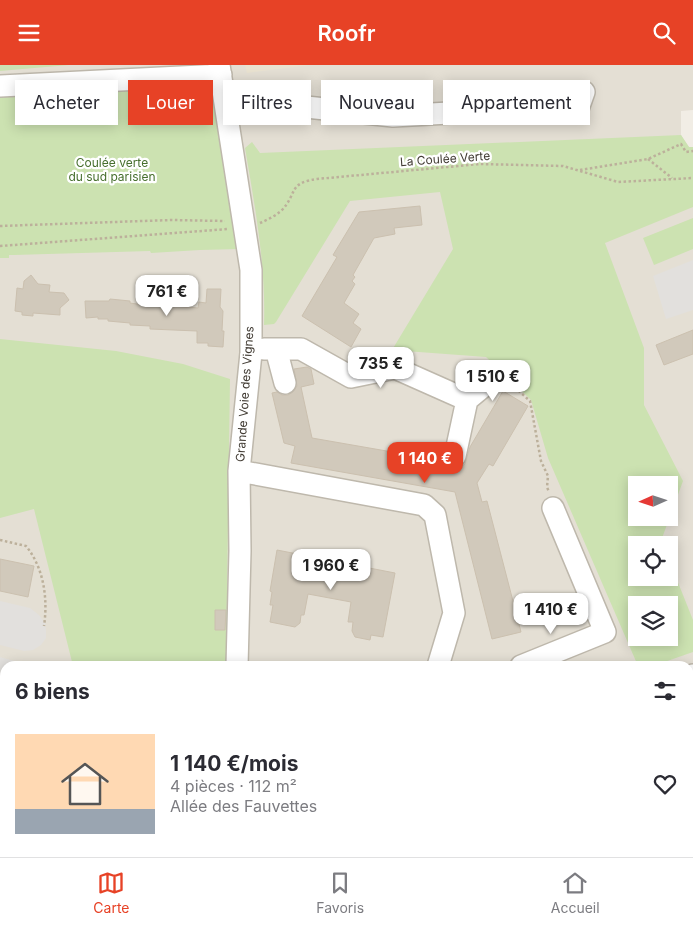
<!DOCTYPE html>
<html lang="fr">
<head>
<meta charset="utf-8">
<style>
	:root { --surface:#fff; --page:#f7f7f7; --text:#2b2b33; --muted:#7c7c81; --line:#e1e1e2; --accent:#e74226 }
	body { margin:0; font-family:Inter,sans-serif; background:var(--page); color:var(--text); height:100vh; display:flex; flex-direction:column; font-size:19px; white-space:nowrap }
	* { box-sizing:border-box; margin:0 }
	p { font-size:16px; color:var(--muted) }
	.icon { flex:none; width:28px; height:28px; fill:none; stroke:currentColor; stroke-width:2; stroke-linecap:round; stroke-linejoin:round }
	.map { position:relative; flex:1; overflow:hidden }
	.details { position:absolute; left:0px; top:596px; width:694px; height:196px; display:flex; flex-direction:column; background:var(--surface); border-radius:15px 15px 0 0; box-shadow:0 2px 12px #0003 }
	.details>* { flex:none }
	.guide { position:absolute; left:15px; top:15px; width:664px; height:45px; display:flex; gap:10px }
	.needle { width:32px; rotate:267deg }
	.tools { position:absolute; left:628px; top:411px; display:grid; gap:10px }
	.tools a { display:grid; place-items:center; width:50px; height:50px; border-radius:0px; background:var(--surface); box-shadow:0 2px 12px #0003; font-size:25px }
	.price { position:absolute; translate:-50% -42px; padding:0 11px; border-radius:10px; background:#fff; color:#222; font-size:16px; line-height:32px; filter:drop-shadow(0 1px 2px #0008) }
	.price::after { content:''; position:absolute; left:50%; top:30px; width:15px; height:11px; margin-left:-8px; background:inherit; clip-path:polygon(0 0,100% 0,50% 100%) }
	.price.current { background:var(--accent); color:#fff }
	ul { padding:0; list-style:none }
	li { display:flex; align-items:center; gap:15px; height:125px; padding:0 15px }
	li+li { border-top:1px solid var(--line) }
	li span { display:grid; place-items:center; flex:none; width:140px; height:100px; border-radius:0px; color:#555 }
	li>.icon { margin-inline-start:auto }
	span .icon { width:60px; height:60px; fill:#fffc; stroke-width:1 }
	li b { font-size:21px }
	h2 { display:flex; justify-content:space-between; align-items:center; height:60px; padding:0 15px; font-size:21px }
	.pill { padding:0 18px; border-radius:0px; background:var(--surface); box-shadow:0 2px 12px #0003; font-size:18px; line-height:45px }
	.pill.current { background:var(--accent); color:#fff }
	header { display:flex; justify-content:space-between; align-items:center; height:65px; padding:0 15px; background:var(--accent); color:#fff; font-size:22px; font-weight:600 }
	.dock { display:flex; justify-content:space-around; align-items:center; height:70px; border-top:1px solid var(--line); background:var(--surface); font-size:14px; color:var(--muted) }
	.dock a { display:grid; justify-items:center; gap:2px }
	.dock .current { color:var(--accent) }
	.map>svg:first-child { display:block }
	.residential { fill:#e4dfd4; fill-rule:evenodd }
	.education { fill:#e9e2d0 }
	.green { fill:#cce2b1; fill-rule:evenodd }
	.parking { fill:#e2e0dd }
	.building { fill:#d1c9bb; stroke:#cbc0af }
	.lines { fill:none; stroke-linecap:round; stroke-linejoin:round }
	.minor-casing { stroke:#beb8ac; stroke-width:24 }
	.path { stroke:#bcb09b; stroke-width:2.5; stroke-dasharray:2.5 2.5; stroke-linecap:butt }
	.minor { stroke:#fff; stroke-width:21 }
	.labels { text-anchor:middle; stroke-width:4.5; stroke-linejoin:round; paint-order:stroke }
	.street-label { font-size:12px; fill:#433d35; stroke:#fff }
	.park-label { font-size:12px; fill:#476f2e; stroke:#fff }
</style>
</head>
<body>
<header><svg class="icon" aria-label="menu" viewBox="0 0 24 24"><path d="M4 6h16M4 12h16M4 18h16"/></svg>Roofr<svg class="icon" aria-label="search" viewBox="0 0 24 24"><circle cx="10" cy="10" r="6"/><path d="M15 15l6 6"/></svg></header>
<div class="map">
<svg width="693" height="792" viewBox="0 0 693 792">
	<rect width="100%" height="100%" fill="#f1ede5"/>
	<path class="residential" d="M0,0H693V45L681,46V70L689,82H693V792H0ZM636,420H669V452H636ZM636,480H669V512H636ZM636,540H669V572H636ZM5,601H689V788H5Z"/>
	<path class="education" d="M245,0H310L247,8Z"/>
	<path class="green" d="M0,0H69L0,6Z
		M209,20L215,25L240,184L200,185L151,188L150,186L14,190H9V193H0V26Z
		M681,70L689,82H693V142L605,178L644,283V340L683,416L661,476L663,480H636V512H669V495L693,555V587L653,601H638L548,393L531,335L486,292L392,285L453,184L440,127L350,136L276,257L274,259L264,260C266,200 255,142 245,83L252,77L260,88ZM636,420H669V452H636ZM636,540H669V572H636Z
		M693,153V184L654,200L643,173Z
		M0,274L116,286L183,299L230,314L226,601H73L34,444L0,453Z"/>
	<path class="parking" d="M693,195V245L666,254L653,211Z
		M0,536L30,543L39,550L45,558L46,565V573L41,580L33,585L24,586L0,580Z
		M0,592L33,601H5V615L0,614Z"/>
	<path class="building" d="M420,141L422,160L394,163L395,169L374,173L353,210L355,212L352,216L355,219L344,238L359,249L353,258L361,264L351,282L302,251L337,192L333,190L359,147Z
		M31,210L38,219L50,220L49,227L64,228L69,235L60,243V250L33,248V251L22,250V247L15,246L17,223L23,224L24,216Z
		M207,224H221L220,242L223,246L222,266H224L223,282L208,281V278H197V266L150,264V261L130,260V258L108,256V254H98V252L86,253L85,236H109L110,234L130,236V238L150,241L164,240L198,243L199,237L206,238Z
		M693,265V289L664,300L656,280Z
		M307,302L311,304L314,319L301,322L312,373L444,396L447,401L453,403H459L465,399L470,382L503,326L528,341L493,401L489,399L477,418L482,437L487,436L521,567L492,574L455,427L291,398L295,381L284,378L272,328L277,327L282,330H288L293,327L297,321L294,304Z
		M277,485L395,508L383,572L371,570L370,575L355,572L352,566L353,557H348L351,537L308,529L304,550H301L300,558L295,562L270,557L273,540H270L272,527L270,526Z
		M0,494L34,501L28,532L0,526Z
		M215,545H226L225,565H215Z"/>
	<g class="lines">
		<g class="minor-casing">
			<path id="minor" d="M219,0L251,205V288L239,406L240,486L237,601
				M0,21L221,10
				M264,46L306,42L393,51L506,45L578,44L584,27
				M264,284H276L285,318
				M276,284H301L351,312L395,303L467,335L455,391
				M467,335L496,311
				M239,406L424,440L435,450L454,548L438,601
				M521,601L605,567L553,443
				M689,612L693,610
				M133,788V792
				M255,788L257,792
				M547,788L548,792
				M62,792L64,788
				M111,792L116,788
				M411,792L416,788"/>
		</g>
		<path class="path" d="M648,94L672,113
			M580,105L648,94L681,79L686,87L693,86
			M260,158C267,155 275,151 281,146C298,129 287,118 317,114L480,99L563,101L618,117L693,113
			M0,161L171,155L225,156
			M0,181L228,164
			M511,319L530,336L541,396L548,411L547,422L549,427
			M0,475L26,481C44,503 48,534 44,561
			M0,707L5,703
			M0,770L5,749"/>
		<use href="#minor" class="minor"/>
	</g>
	<g class="labels">
		<g class="street-label">
			<text transform="translate(445 94) rotate(-4)" y="4">La Coulée Verte</text>
			<text transform="translate(245 329) rotate(-86)" y="4">Grande Voie des Vignes</text>
		</g>
		<g class="park-label">
			<text x="112" y="102">Coulée verte<tspan x="112" dy="14">du sud parisien</tspan></text>
		</g>
	</g>
</svg>
<div class="tools">
<a><svg class="needle" viewBox="-14 -14 28 28"><path d="M0-13l5 13h-10z" fill="#e53935"/><path d="M0 13l5-13h-10z" fill="#7c7c81"/></svg></a>
<a><svg class="icon" aria-label="locate" viewBox="0 0 24 24"><circle cx="12" cy="12" r="6"/><path d="M12 2v4M12 18v4M2 12h4M18 12h4"/></svg></a>
<a><svg class="icon" aria-label="layers" viewBox="0 0 24 24"><path d="M12 4l9 5-9 5-9-5zM3 14l9 5 9-5"/></svg></a>
</div>
<b class="price" style="left:167px;top:252px">761 €</b>
<b class="price" style="left:381px;top:324px">735 €</b>
<b class="price" style="left:493px;top:337px">1 510 €</b>
<b class="price current" style="left:425px;top:419px">1 140 €</b>
<b class="price" style="left:331px;top:526px">1 960 €</b>
<b class="price" style="left:551px;top:570px">1 410 €</b>
<div class="guide">
<a class="pill">Acheter</a>
<a class="pill current">Louer</a>
<a class="pill">Filtres</a>
<a class="pill">Nouveau</a>
<a class="pill">Appartement</a>
</div>
<section class="details">
<h2>6 biens<svg class="icon" aria-label="filters" viewBox="0 0 24 24"><path d="M4 7h16M4 17h16"/><circle cx="9" cy="7" r="2"/><circle cx="15" cy="17" r="2"/></svg></h2>
<ul>
<li><span style="background:linear-gradient(#ffd9b3 75%,#9aa5b1 0)"><svg class="icon" aria-label="home" viewBox="0 0 24 24"><path d="M3 11l9-7 9 7M6 9v11h12V9"/></svg></span><div><b>1 140 €/mois</b><p>4 pièces · 112 m²</p><p>Allée des Fauvettes</p></div><svg class="icon" aria-label="heart" viewBox="0 0 24 24"><path d="M12 20l-8-8c-3-5 5-10 8-4 3-6 11-1 8 4z"/></svg></li>
</ul>
</section>
</div>
<nav class="dock">
<a class="current"><svg class="icon" aria-label="map" viewBox="0 0 24 24"><path d="M3 6l6-2 6 2 6-2v14l-6 2-6-2-6 2zM9 4v14M15 6v14"/></svg>Carte</a>
<a><svg class="icon" aria-label="saved" viewBox="0 0 24 24"><path d="M7 4h10v16l-5-4-5 4z"/></svg>Favoris</a>
<a><svg class="icon" aria-label="home" viewBox="0 0 24 24"><path d="M3 11l9-7 9 7M6 9v11h12V9"/></svg>Accueil</a>
</nav>
</body>
</html>
